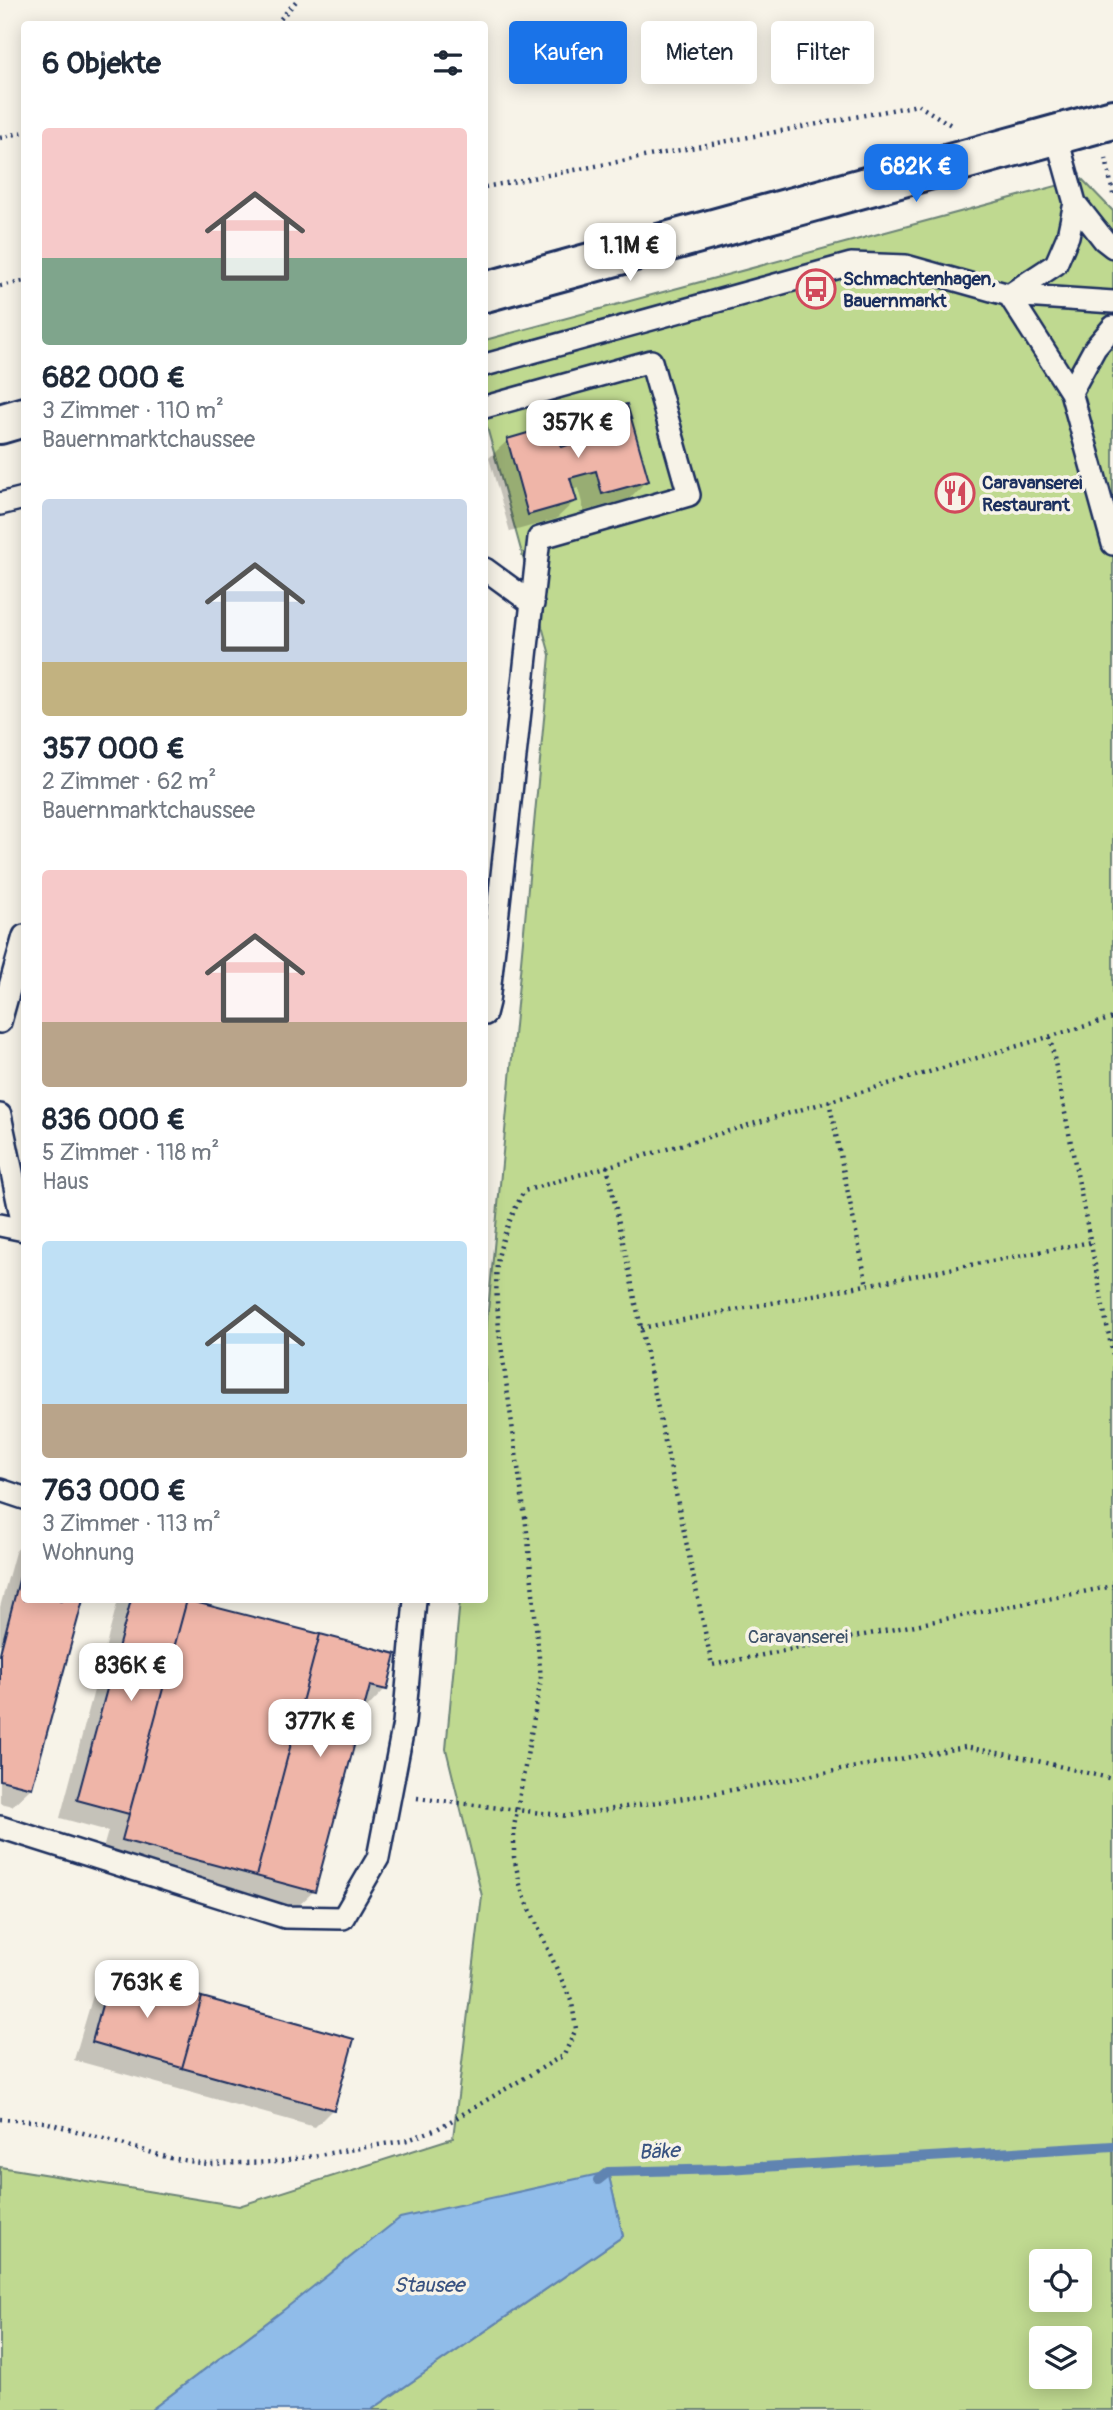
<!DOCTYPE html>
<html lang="de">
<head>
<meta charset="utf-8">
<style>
	:root { --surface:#fff; --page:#f6f6f7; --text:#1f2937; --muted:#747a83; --accent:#1a73e8 }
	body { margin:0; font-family:Pangolin,sans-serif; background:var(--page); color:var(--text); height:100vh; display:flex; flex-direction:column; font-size:26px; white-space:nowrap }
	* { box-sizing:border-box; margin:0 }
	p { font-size:23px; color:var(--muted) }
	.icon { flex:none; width:38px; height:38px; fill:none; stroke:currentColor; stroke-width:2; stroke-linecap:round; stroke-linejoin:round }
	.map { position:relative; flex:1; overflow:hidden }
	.details { position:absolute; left:21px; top:21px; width:467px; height:1582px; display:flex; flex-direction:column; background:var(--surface); border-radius:7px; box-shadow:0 4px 18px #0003 }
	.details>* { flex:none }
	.top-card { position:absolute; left:509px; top:21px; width:499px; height:63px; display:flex; gap:14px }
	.controls { position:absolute; left:1029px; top:2249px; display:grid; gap:14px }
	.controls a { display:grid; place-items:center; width:63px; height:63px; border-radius:7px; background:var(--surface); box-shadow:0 4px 18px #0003; font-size:35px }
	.price { position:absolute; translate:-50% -60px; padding:0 16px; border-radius:14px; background:#fff; color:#222; font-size:23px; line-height:46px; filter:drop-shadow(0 2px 4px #0008) }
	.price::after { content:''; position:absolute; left:50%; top:42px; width:21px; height:16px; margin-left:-10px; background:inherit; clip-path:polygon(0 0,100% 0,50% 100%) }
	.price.current { background:var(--accent); color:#fff }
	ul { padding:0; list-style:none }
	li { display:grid; align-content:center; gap:14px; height:371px; padding:0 21px }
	li span { display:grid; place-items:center; height:217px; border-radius:7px; color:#555 }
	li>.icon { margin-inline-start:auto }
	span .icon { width:126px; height:126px; fill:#fffc; stroke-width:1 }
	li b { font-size:30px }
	h2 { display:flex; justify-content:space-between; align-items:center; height:84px; padding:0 21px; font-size:30px }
	.pill { padding:0 24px; border-radius:7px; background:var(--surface); box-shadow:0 4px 18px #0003; font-size:24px; line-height:63px }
	.pill.current { background:var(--accent); color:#fff }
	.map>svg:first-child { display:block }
	.green { fill:#bfd990; stroke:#6d8477; stroke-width:2; fill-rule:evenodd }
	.water { fill:#90bce9; stroke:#6184b1; stroke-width:2 }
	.shadow { fill:#0003 }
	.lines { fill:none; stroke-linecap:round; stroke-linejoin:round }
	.stream { stroke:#6184b1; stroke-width:10 }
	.building { fill:#efb5a8; stroke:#1b2f5e; stroke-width:2 }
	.lane-casing { stroke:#1b2f5e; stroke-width:26 }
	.secondary-casing { stroke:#1b2f5e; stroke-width:44 }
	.path { stroke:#1b2f5e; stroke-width:4.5; stroke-dasharray:2 5; stroke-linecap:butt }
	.lane { stroke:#f7f3e8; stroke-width:21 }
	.secondary { stroke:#f7f3e8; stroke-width:38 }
	.labels { text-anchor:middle; stroke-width:7; stroke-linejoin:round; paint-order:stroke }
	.poi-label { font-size:19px; font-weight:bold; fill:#1b2f5e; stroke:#f7f3e8; text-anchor:start }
	.park-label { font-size:19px; fill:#3c5168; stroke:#f7f3e8 }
	.water-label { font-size:21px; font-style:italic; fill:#385281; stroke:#f7f3e8 }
</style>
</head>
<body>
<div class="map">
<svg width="1113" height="2410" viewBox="0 0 1113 2410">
	<rect width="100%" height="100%" fill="#f7f3e8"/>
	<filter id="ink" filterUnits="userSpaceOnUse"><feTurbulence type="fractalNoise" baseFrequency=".0143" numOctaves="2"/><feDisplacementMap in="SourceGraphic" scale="14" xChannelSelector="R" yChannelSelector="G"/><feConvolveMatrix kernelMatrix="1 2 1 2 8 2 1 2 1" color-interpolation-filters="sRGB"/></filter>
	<g filter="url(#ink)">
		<path class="green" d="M1082,179L1113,211V2410H371L623,2236L608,2173L281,2312L151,2410H0V2167L239,2206L453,2138L482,1896L446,1749L460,1600H485V1343L550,655L485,420V340ZM1041,2261H1080V2300H1041ZM1041,2338H1080V2376H1041Z"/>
		<path class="water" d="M608,2172L623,2236L371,2410H151L281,2312L400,2218Z"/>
		<path class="shadow" d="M581,419L647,480L629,499L584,511L578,488L572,490L575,501L556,519L510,532L489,458L508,440L561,449L566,448L562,437Z
			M24,1542V1600H81L31,1788L12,1806L0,1803V1607L15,1552Z
			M118,1600H198L197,1602L320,1636L385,1689L367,1708L362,1706L314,1891L295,1909L99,1863L108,1831L60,1818Z
			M112,1974L333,2109L315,2127L74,2060L94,1992Z"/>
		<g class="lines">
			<path class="stream" d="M598,2180L608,2172L727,2169L1113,2146"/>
		</g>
		<path class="building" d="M627,404L649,481L602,494L596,471L570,478L577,501L528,515L507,439L555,425L562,447L586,439L580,417Z
			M24,1561V1600H83L32,1788L0,1780V1653Z
			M131,1600H187L129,1814L77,1800Z
			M187,1600L320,1634L256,1876L122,1840Z
			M320,1634L396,1654L387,1690L370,1686L315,1892L256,1876Z
			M111,1972L202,1997L182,2068L92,2042Z
			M202,1997L354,2039L334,2110L182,2068Z"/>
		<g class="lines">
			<g class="lane-casing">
				<path id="lane" d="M1056,135L1075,203L1104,240L1113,247
					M1009,295L1071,392L1113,544
					M1009,295L1056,264L1068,236L1075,203
					M485,365L851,264L906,266L1009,295L1113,302
					M1071,392L1095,348L1113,327
					M485,407L651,361L689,495L539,538L488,1002L485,1014
					M0,504L24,498
					M485,569L533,604
					M0,1022L24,936
					M0,1115L24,1230L0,1225
					M0,1490L24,1498
					M0,1827L285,1917L343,1918L378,1858L404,1723L415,1600"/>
			</g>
			<g class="secondary-casing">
				<path id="secondary" d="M485,292L1113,119
					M0,424L24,417"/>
			</g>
			<path class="path" d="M276,24L297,0
				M0,138L24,132
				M1106,158L1113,194
				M485,187L918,105L951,125
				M0,286L24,281
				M1050,1037L1113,1356
				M829,1101L867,1285
				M607,1166L712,1665L1113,1586
				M641,1328L1091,1242
				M417,1798L567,1816L710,1794L965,1747L1025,1758L1113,1779
				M0,2119L45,2122L170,2158L207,2164L277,2162L408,2140L437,2129L564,2055L576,2029L572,2003L521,1889L514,1857V1827L541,1679L528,1539L499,1331C498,1308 494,1281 498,1258C503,1234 513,1212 524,1191L1113,1018"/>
			<use href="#lane" class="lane"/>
			<use href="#secondary" class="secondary"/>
		</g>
	</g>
	<defs>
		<g id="bus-ring" transform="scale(2.0125)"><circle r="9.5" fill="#f7f3e8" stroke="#d1495b" stroke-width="1.5"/><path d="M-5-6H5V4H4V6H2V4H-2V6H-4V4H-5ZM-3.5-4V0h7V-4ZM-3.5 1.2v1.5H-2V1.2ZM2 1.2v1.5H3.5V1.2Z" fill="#d1495b"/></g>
		<g id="restaurant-ring" transform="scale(2.0125)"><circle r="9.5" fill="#f7f3e8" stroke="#d1495b" stroke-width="1.5"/><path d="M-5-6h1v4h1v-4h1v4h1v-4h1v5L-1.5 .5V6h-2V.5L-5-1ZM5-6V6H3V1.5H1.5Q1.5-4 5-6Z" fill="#d1495b"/></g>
	</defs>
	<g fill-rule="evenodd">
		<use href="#bus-ring" x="816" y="289"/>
		<use href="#restaurant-ring" x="955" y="493"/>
	</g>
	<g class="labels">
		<g class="poi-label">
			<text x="843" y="285">Schmachtenhagen,<tspan x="843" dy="22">Bauernmarkt</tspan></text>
			<text x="982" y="489">Caravanserei<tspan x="982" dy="22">Restaurant</tspan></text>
		</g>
		<g class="park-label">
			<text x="798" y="1643">Caravanserei</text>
		</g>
		<g class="water-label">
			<text transform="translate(659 2151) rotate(-3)" y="7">Bäke</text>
			<text x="429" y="2292">Stausee</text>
		</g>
	</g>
</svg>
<div class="controls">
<a><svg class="icon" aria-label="locate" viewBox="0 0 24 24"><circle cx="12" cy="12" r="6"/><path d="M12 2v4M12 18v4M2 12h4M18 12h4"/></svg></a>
<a><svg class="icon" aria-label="layers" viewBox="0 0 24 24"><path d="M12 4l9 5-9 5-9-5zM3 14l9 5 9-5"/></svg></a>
</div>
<b class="price current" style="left:916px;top:204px">682K €</b>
<b class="price" style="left:630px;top:283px">1.1M €</b>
<b class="price" style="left:578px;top:460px">357K €</b>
<b class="price" style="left:131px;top:1703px">836K €</b>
<b class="price" style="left:320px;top:1759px">377K €</b>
<b class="price" style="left:147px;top:2020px">763K €</b>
<div class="top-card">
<a class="pill current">Kaufen</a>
<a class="pill">Mieten</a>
<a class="pill">Filter</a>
</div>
<section class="details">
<h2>6 Objekte<svg class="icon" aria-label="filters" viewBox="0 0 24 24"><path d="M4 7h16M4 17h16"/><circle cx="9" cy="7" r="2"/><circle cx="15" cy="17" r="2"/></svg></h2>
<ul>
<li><span style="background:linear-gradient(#f6c9c9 60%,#7fa58c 0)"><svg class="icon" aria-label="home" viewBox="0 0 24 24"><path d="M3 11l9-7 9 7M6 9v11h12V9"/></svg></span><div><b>682 000 €</b><p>3 Zimmer · 110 m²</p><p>Bauernmarktchaussee</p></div></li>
<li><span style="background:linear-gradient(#c9d6e8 75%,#c2b280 0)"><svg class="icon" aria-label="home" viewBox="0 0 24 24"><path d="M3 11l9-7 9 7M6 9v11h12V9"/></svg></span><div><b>357 000 €</b><p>2 Zimmer · 62 m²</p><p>Bauernmarktchaussee</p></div></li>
<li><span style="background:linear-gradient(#f6c9c9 70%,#b9a48a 0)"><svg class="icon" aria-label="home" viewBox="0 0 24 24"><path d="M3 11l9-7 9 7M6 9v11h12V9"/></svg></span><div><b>836 000 €</b><p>5 Zimmer · 118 m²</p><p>Haus</p></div></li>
<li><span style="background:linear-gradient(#bfe0f5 75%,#b9a48a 0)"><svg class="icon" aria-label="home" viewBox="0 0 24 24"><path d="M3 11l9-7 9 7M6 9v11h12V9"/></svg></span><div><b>763 000 €</b><p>3 Zimmer · 113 m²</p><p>Wohnung</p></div></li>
</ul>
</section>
</div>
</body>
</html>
